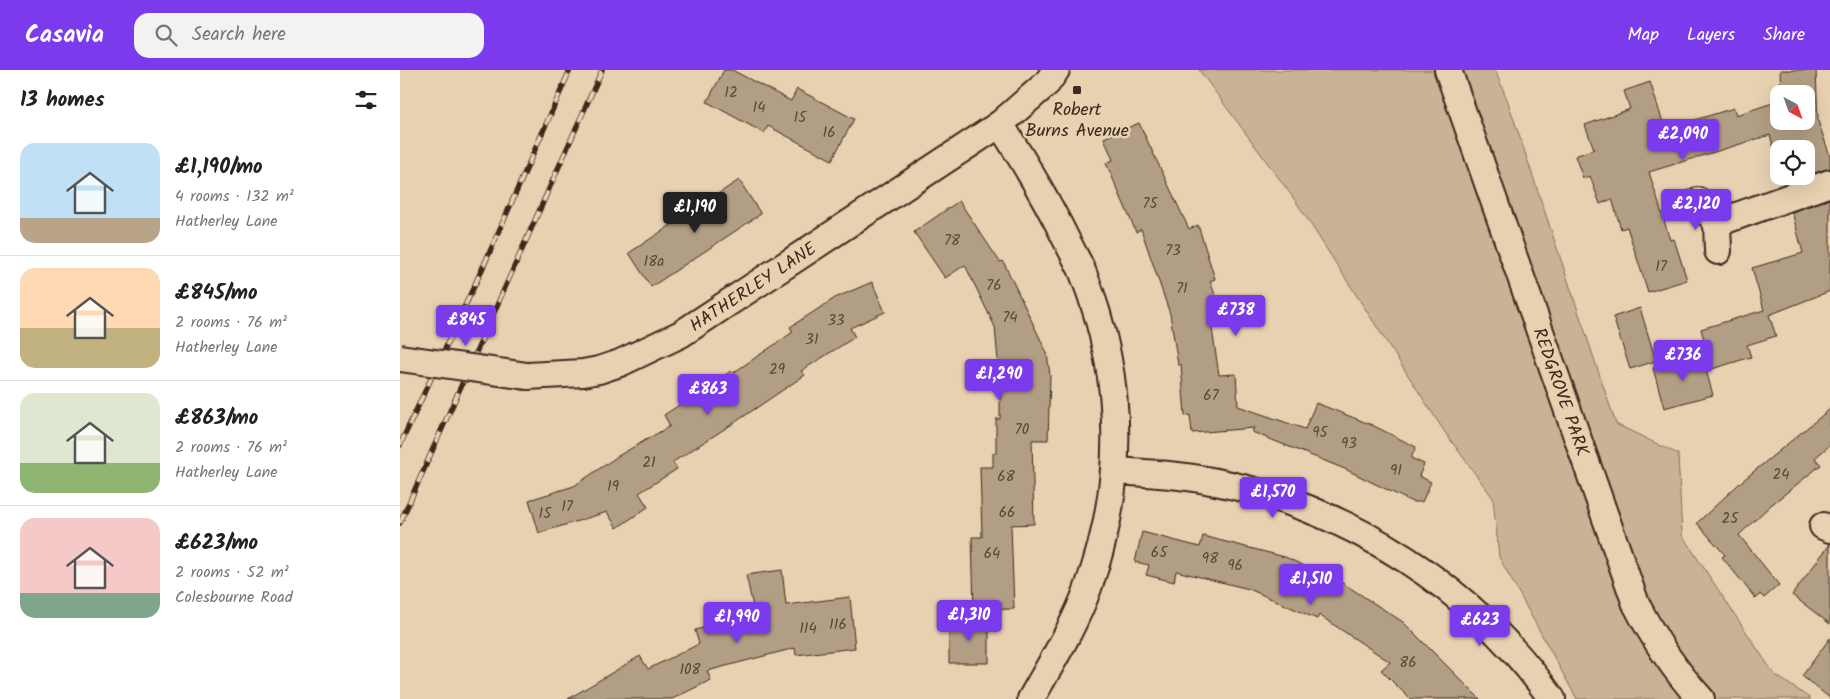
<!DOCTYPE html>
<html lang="en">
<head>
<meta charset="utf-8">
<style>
	:root { --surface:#fff; --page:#f2f2f2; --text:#222; --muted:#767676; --line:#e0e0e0; --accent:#7c3aed }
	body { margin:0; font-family:Kalam,sans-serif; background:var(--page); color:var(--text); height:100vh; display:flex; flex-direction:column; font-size:19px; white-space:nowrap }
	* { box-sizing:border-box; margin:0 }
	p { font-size:16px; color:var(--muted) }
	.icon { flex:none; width:28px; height:28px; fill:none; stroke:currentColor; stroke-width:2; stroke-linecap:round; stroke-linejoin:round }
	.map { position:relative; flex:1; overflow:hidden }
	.sheet { display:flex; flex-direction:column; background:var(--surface); width:400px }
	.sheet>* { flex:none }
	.needle { width:32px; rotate:139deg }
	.tools { position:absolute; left:1370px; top:15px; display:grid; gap:10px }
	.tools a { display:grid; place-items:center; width:45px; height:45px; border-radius:10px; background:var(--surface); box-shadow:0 5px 20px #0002; font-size:25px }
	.price { position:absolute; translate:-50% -42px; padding:0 11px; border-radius:5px; background:var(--accent); color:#fff; font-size:16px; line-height:32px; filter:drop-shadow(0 1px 2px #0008) }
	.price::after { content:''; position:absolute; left:50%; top:30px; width:15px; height:11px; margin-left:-8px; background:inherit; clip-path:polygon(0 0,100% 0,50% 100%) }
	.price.on { background:#222; color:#fff }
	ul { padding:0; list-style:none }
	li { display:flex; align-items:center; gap:15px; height:125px; padding:0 20px }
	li+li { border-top:1px solid var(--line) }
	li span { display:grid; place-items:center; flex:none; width:140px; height:100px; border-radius:15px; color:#555 }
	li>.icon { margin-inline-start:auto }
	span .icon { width:60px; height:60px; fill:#fffc; stroke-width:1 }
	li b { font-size:21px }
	h2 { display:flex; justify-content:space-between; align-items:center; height:60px; padding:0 20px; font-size:21px }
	header { display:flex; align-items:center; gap:30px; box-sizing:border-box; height:70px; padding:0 25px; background:var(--accent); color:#fff }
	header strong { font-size:24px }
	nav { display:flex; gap:28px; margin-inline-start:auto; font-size:18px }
	.search { width:350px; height:45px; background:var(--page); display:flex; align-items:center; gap:12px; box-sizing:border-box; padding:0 18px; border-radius:15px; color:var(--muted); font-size:19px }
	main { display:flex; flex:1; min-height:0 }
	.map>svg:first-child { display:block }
	.green { fill:#c9b397; stroke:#826e5a }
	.building { fill:#b29e84; stroke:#3b2a1e }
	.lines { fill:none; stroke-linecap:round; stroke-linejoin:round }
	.street-casing { stroke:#3b2a1e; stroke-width:30 }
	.street { stroke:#e8d1b1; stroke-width:26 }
	.rail-casing { stroke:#3b2a1e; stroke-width:5.5 }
	.rail { stroke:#e8d1b1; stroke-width:4; stroke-dasharray:11; stroke-linecap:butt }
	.street-bridge-casing { stroke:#3b2a1e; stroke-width:30; stroke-linecap:butt }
	.street-bridge { stroke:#e8d1b1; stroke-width:26 }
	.poi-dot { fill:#3b2a1e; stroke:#e8d1b1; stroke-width:2 }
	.labels { text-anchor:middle; stroke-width:5; stroke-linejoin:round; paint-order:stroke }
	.number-label { font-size:15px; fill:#594738 }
	.poi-label { font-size:18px; fill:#3b2a1e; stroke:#e8d1b1 }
	.street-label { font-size:18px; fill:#3b2a1e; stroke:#e8d1b1 }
</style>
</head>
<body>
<header>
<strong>Casavia</strong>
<div class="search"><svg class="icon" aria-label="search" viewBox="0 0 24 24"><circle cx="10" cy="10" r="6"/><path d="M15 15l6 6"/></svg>Search here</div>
<nav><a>Map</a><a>Layers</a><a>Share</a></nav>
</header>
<main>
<section class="sheet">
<h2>13 homes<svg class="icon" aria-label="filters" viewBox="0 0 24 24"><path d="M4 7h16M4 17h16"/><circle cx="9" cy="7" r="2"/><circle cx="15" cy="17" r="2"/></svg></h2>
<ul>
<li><span style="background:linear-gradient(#bfe0f5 75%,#b9a48a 0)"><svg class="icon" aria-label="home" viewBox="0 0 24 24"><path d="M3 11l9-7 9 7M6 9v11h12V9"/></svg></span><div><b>£1,190/mo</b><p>4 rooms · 132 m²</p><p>Hatherley Lane</p></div></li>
<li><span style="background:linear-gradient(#ffd9b3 60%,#c2b280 0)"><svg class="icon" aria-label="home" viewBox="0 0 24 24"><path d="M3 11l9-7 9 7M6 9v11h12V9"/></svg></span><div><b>£845/mo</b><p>2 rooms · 76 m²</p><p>Hatherley Lane</p></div></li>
<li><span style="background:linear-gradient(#dfe7d0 70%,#8fb573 0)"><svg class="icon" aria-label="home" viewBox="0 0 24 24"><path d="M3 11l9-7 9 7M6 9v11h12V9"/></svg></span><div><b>£863/mo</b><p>2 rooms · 76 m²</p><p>Hatherley Lane</p></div></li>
<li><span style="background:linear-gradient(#f6c9c9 75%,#7fa58c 0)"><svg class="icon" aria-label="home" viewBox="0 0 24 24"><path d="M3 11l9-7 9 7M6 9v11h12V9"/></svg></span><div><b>£623/mo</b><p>2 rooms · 52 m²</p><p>Colesbourne Road</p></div></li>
</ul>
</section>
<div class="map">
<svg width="1430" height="629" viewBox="0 0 1430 629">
	<rect width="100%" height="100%" fill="#e8d1b1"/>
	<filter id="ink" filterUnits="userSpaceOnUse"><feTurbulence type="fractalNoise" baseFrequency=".02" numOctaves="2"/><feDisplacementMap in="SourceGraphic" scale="10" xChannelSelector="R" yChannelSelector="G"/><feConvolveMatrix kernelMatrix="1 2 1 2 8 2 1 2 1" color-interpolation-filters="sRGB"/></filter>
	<g filter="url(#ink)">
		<path class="green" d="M799,0H1095L1108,32L1216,354L1278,384L1282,465L1374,604L1411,629H1177L1099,487L1093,428L1044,361L895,130Z"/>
		<path class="building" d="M324,0H332L391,31L397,19L454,49L432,90L368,56L364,63L307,32Z
			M1380,0H1416L1418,51L1430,86V98L1406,106V79H1379V96L1370,65L1249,102L1270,170L1274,169L1287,210L1248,222L1227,157L1221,159L1212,129L1200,134L1190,106L1183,108L1175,86L1194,79L1185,55L1230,39L1224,21L1250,12L1265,59L1334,38L1336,45L1379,31V51H1406V24H1381Z
			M739,53L789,159L798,155L815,209L810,211L819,236L809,239L819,305L836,304L838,336L905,359L916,333L972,355L1016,377L1011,388L1024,394L1019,406L1031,412L1022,432H1012L945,399L852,362L854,358L792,363L790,345L785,346L781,294L778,295L770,244L741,159L736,162L706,93L713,90L704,68Z
			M339,110L361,144L251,217L229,183Z
			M1430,129V221L1369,245L1376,266L1347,275L1351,287L1312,299L1301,259L1364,240L1352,198L1403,183L1392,142Z
			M559,131L600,192L603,191L647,283L650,306L648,370H632L634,454L611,455L614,539L574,540L572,467H582L580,397H593V383H596V349H600V313L595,257L565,195L545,208L514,162Z
			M472,212L485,242L450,258L455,267L401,301L405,305L337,351L273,392L277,399L239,423L248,437L217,458L207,442L139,463L129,430L174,416L218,386L270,356L264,345L331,301L333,303L393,262L390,257L435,228Z
			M1240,238L1256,291L1230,299L1213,247Z
			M1302,286L1313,325L1264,338L1253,298Z
			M1430,339V375L1415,388L1421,395L1371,435L1339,465L1379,515L1364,528L1360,524L1356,529L1322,487L1325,485L1297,453L1341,412Z
			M742,462L800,477L803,466L885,487L944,514L1003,552L1080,629H1010L981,600L990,592L919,545L917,549L849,519L776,501L774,512L746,505L749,495L735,492Z
			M1430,474V554L1392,525Z
			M382,500L386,535L450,527L455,578L396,585L395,578L307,601L311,610L272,629H168L240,586L248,599L299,574L295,560L355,545L346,505Z
			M549,551H589V593H549Z
			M1430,568V628L1402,606Z"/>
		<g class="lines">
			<g class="street-casing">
				<g id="street">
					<path id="s1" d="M1048,0L1236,534C1254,569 1274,600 1301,629"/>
					<path d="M600,54C625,93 648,132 668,173C673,183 679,193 683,203C724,307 726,413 688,518C674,557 651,593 631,629"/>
					<path d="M1298,131L1317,153L1318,181"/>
					<path d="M1317,153L1430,113"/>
					<path id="s2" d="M127,306L183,303L199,300L220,293L281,264L600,54L647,13L656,0"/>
					<path d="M715,401C749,403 783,405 816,412C949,438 1074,518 1152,629"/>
					<path d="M1423,456L1430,459"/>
				</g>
			</g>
			<use href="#street" class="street"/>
			<g class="rail-casing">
				<path id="rail" d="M0,375L84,195L170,0
					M0,453L202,0"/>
			</g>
			<use href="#rail" class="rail"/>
			<g class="street-bridge-casing">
				<path id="street-bridge" d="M0,288L127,306"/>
			</g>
			<use href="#street-bridge" class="street-bridge"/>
		</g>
	</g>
	<rect class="poi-dot" x="672" y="15" width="10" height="10" rx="2.5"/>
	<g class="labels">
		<g class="number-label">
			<text x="331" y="27">12</text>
			<text x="359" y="42">14</text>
			<text x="400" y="52">15</text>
			<text x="429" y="67">16</text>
			<text x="750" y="138">75</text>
			<text x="552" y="175">78</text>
			<text x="773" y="185">73</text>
			<text x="254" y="196">18a</text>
			<text x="1261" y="201">17</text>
			<text x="594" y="220">76</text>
			<text x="782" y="223">71</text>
			<text x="610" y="252">74</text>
			<text x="436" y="255">33</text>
			<text x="412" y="274">31</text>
			<text x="377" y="304">29</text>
			<text x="811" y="330">67</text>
			<text x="622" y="364">70</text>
			<text x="920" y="367">95</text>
			<text x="949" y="378">93</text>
			<text x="249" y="397">21</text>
			<text x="996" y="405">91</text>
			<text x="1381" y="409">24</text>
			<text x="606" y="411">68</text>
			<text x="213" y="421">19</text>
			<text x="167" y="441">17</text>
			<text x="607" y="447">66</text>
			<text x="145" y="448">15</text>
			<text x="1330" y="453">25</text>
			<text x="759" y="487">65</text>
			<text x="592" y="488">64</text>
			<text x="810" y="493">98</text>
			<text x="835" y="500">96</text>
			<text x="438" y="559">116</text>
			<text x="408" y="563">114</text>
			<text x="1008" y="597">86</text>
			<text x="290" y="604">108</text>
		</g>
		<g class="poi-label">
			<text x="677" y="45">Robert<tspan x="677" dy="21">Burns Avenue</tspan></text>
		</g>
		<g class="street-label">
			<text dy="6" stroke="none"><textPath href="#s2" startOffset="248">HATHERLEY LANE</textPath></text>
			<text dy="6" stroke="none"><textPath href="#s1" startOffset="341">REDGROVE PARK</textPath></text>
		</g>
	</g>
</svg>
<div class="tools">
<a><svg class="needle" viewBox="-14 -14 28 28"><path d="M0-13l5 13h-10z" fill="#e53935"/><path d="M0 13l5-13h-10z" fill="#767676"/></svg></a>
<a><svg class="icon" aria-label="locate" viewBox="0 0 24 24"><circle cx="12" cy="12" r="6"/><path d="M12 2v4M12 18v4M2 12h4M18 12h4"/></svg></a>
</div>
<b class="price" style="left:1283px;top:91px">£2,090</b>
<b class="price" style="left:1296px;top:161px">£2,120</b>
<b class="price on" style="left:295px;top:164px">£1,190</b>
<b class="price" style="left:836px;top:267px">£738</b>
<b class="price" style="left:66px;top:277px">£845</b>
<b class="price" style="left:1283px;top:312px">£736</b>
<b class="price" style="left:599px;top:331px">£1,290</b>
<b class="price" style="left:308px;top:346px">£863</b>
<b class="price" style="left:873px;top:449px">£1,570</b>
<b class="price" style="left:911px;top:536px">£1,510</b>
<b class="price" style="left:569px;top:572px">£1,310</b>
<b class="price" style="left:337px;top:574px">£1,990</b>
<b class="price" style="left:1080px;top:577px">£623</b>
</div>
</main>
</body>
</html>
